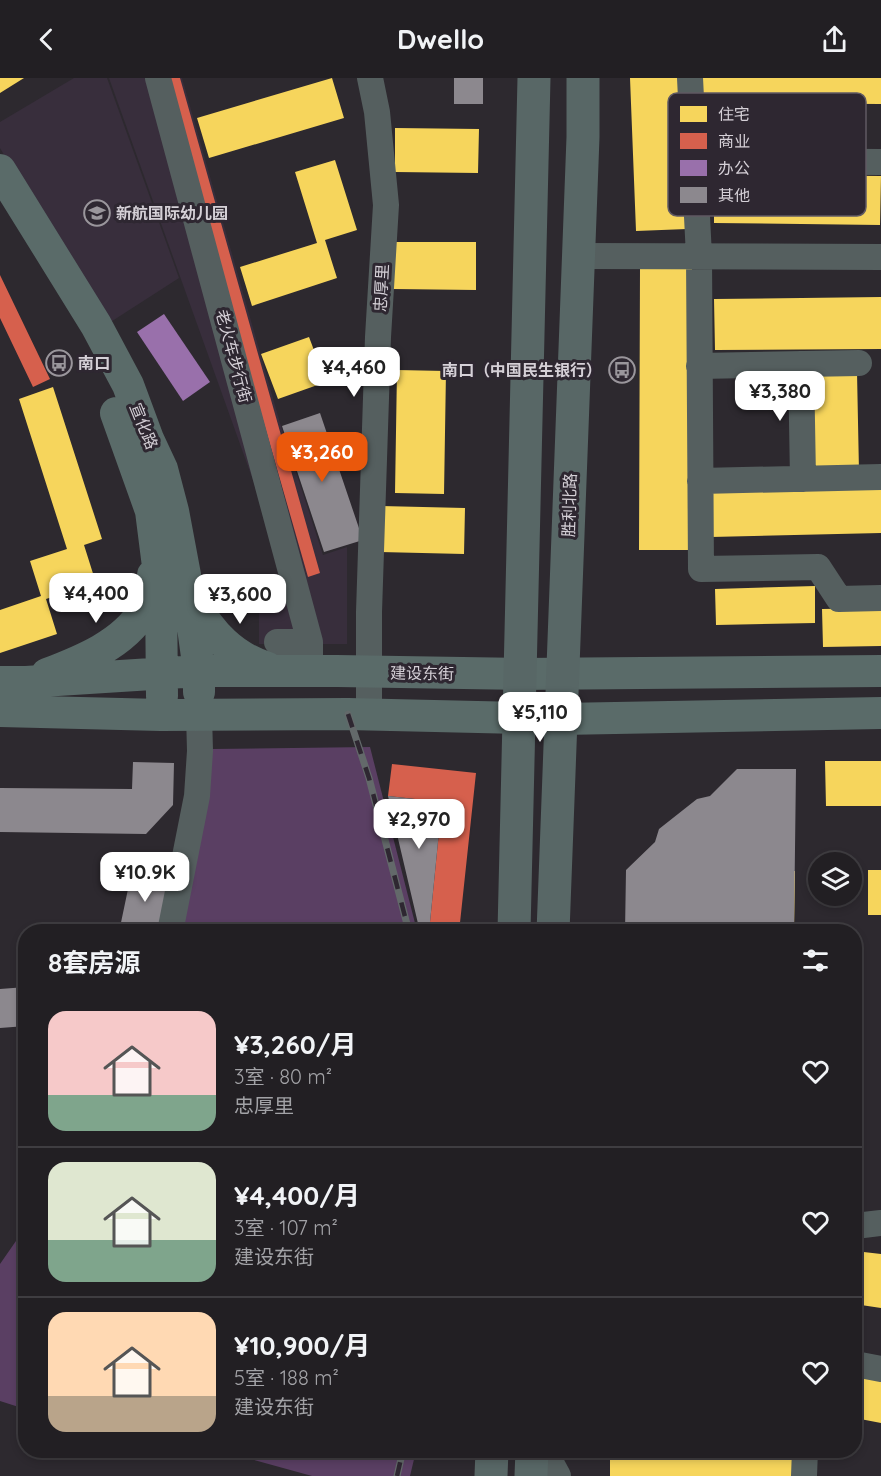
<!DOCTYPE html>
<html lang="zh">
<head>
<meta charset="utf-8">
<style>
	:root { --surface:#221f23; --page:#2a272b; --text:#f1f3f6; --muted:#a2a2a6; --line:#3f3d41; --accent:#ea580c }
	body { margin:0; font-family:Quicksand,"Noto Sans SC",sans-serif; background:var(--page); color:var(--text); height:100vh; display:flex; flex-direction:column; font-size:22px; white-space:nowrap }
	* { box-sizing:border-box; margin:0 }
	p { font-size:20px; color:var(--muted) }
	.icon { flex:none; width:33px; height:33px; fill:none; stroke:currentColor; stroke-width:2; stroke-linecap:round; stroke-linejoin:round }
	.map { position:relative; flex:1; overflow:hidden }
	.side { position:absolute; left:18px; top:846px; width:844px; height:534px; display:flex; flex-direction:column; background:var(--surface); border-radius:24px; box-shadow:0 3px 9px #0003,0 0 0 2px var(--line) }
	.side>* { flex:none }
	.buttons { position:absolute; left:808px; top:774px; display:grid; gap:12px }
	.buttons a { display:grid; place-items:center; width:54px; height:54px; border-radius:50%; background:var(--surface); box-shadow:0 3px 9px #0003,0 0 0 2px var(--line); font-size:30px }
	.price { position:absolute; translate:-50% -51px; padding:0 14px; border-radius:12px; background:#fff; color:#222; font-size:20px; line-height:39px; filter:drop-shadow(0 2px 3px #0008) }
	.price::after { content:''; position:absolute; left:50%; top:36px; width:18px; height:14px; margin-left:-9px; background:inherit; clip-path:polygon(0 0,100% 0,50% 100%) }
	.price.on { background:var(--accent); color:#fff }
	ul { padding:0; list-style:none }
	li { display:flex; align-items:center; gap:18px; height:150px; padding:0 30px }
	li+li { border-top:2px solid var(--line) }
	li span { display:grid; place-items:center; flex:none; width:168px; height:120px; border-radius:18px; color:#555 }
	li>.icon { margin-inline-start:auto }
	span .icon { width:72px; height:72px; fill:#fffc; stroke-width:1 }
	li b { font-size:26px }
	h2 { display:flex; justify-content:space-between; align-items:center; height:72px; padding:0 30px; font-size:26px }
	header { display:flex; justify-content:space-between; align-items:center; height:78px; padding:0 30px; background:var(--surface); font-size:27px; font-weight:800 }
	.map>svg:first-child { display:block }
	.built { fill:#382e3c }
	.green { fill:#5a3f63 }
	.homes { fill:#f6d55c }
	.shops { fill:#d6604d }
	.offices { fill:#9970ab }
	.building { fill:#8c888e }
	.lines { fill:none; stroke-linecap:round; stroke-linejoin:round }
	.minor { stroke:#555f5f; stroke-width:26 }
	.major { stroke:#5a6b69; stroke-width:32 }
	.highway { stroke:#586766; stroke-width:33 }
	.rail-casing { stroke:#63696a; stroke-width:7 }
	.rail { stroke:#2e2731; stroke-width:4.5; stroke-dasharray:14; stroke-linecap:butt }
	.labels { text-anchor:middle; stroke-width:6; stroke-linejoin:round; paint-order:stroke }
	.poi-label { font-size:16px; font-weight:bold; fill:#d5d0d7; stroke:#2e2731; text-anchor:start }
	.street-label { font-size:16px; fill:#d5d0d7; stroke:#2e2731 }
	.key { fill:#2e2731; stroke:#605a63; stroke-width:1.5 }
	.key-label { font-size:16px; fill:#d5d0d7 }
</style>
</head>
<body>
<header><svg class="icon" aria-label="back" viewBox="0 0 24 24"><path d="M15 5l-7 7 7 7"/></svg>Dwello<svg class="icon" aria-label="share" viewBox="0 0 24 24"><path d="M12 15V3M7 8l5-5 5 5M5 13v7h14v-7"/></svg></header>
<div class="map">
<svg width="881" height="1398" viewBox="0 0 881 1398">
	<rect width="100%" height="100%" fill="#2d292f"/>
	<path class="built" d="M74,0H107L179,200L106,247L0,70V44Z
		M109,0H182L280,345L323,477L347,469V566H259V507H285L284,489Z"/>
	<path class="green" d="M370,669L417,853L181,854L212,671Z
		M25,1150V1331L0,1323V1186Z
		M222,1373H416L410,1398H312Z"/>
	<path class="homes" d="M0,0H24L0,15Z
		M332,0L344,40L209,80L197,40Z
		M630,0H681L687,151L636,153Z
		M696,0H881V26L696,25Z
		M395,50L479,51L478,95L395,94Z
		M335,82L357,152L325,162L337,200L252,228L240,189L317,165L295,94Z
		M714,97L881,98L880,147L714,145Z
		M393,164H476V212L393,211Z
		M640,190H692L691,472H639Z
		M881,219V271L715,272L714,221Z
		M309,259L326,304L278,321L261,276Z
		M397,292L446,293L444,416L395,415Z
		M809,294H857L859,394H810Z
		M53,309L102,461L84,467L96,505L46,521L57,556L0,575V532L41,518L30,483L67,471L19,321Z
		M881,406V455L711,459L710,409Z
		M381,428L465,430L464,476L380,474Z
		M815,508V545L716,547L715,511Z
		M881,530V568L823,569L822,531Z
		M825,683H881V728H826Z
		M626,792L795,793L794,851L626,850Z
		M868,792H881V837H868Z
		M855,1173L881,1176V1230L861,1227L863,1212L855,1211Z
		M855,1297L881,1302V1345L855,1340Z
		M610,1372H793V1398H610Z"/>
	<path class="shops" d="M165,0H180L320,495L308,499Z
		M0,197L50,301L33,309L0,240Z
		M392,686L476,695L459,854H429L442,724L388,718Z"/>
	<path class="offices" d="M164,236L210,304L183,323L137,254Z"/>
	<path class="building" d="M454,0H483V26H454Z
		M320,335L363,462L324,474L282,348Z
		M133,684L174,685L173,727L146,756L0,754V710L132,711Z
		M737,691H796L794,851L698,850V854H625L626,792L655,764L659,751L697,721L710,718Z
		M388,718L442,724L429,854H420Z
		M132,792L171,799L160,854H119Z
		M26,909V948L0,950V911Z"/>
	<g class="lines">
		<path class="minor" d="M158,0L310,564V593
			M690,0L699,178L701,491L818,489L839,521L881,520
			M694,83L881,84
			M578,178L881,179
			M801,286L803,401
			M699,288L859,285
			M700,403L881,399
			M277,564H310
			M369,638V534L378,259L386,127L377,34L370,0
			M170,854L197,718L200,673L199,636
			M855,1148L881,1145
			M855,1286L881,1291
			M544,1372L558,1398
			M804,1398L805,1372"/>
		<path class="major" d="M0,92L96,247L128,307L148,361L162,391L173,433L188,513L199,593V614
			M116,335L151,433L161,512L162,618
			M193,524C211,555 232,579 268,590
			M47,596C81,583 124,566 143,533C150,522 152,509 153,497
			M0,604H26L199,593H337L521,596L881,593
			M0,633L161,637L348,636L561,641L881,635"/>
		<path class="highway" d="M514,854L534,0
			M553,854L583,59V0
			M491,1398L492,1372
			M531,1398L532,1372"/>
		<g class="rail-casing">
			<path id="rail" d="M348,636L369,700L409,854
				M397,1398L403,1372"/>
		</g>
		<use href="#rail" class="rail"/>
	</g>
	<defs>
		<g id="school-ring" transform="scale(1.35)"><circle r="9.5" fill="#2e2731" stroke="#9a969c" stroke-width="1.5"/><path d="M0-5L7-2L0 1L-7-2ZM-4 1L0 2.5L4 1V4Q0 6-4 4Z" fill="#9a969c"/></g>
		<g id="bus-ring" transform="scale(1.35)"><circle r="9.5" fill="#2e2731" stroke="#9a969c" stroke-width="1.5"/><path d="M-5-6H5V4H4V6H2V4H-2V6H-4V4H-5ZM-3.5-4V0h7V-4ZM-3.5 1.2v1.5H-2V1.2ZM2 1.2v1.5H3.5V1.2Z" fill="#9a969c"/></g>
	</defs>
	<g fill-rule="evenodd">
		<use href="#school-ring" x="97" y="135"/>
		<use href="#bus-ring" x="59" y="285"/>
		<use href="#bus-ring" x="622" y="292"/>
	</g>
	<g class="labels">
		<g class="poi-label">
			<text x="116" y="141">新航国际幼儿园</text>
			<text x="78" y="291">南口</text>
			<text x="602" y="298" text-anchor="end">南口（中国民生银行）</text>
		</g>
		<g class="street-label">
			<text transform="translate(381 210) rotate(-87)" y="6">忠厚里</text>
			<text transform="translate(234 278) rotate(75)" y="6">老火车步行街</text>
			<text transform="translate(144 348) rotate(68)" y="6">宣化路</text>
			<text transform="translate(569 427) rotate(-88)" y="6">胜利北路</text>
			<text transform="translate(422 595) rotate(1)" y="6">建设东街</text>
		</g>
	</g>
	<rect x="668" y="15" width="198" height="123" rx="9" class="key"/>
	<rect x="680" y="28" width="27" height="16" fill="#f6d55c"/>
	<rect x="680" y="55" width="27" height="16" fill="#d6604d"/>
	<rect x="680" y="82" width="27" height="16" fill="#9970ab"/>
	<rect x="680" y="109" width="27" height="16" fill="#8c888e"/>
	<g class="key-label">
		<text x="718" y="42">住宅</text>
		<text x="718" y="69">商业</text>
		<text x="718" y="96">办公</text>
		<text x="718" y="123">其他</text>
	</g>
</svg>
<div class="buttons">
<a><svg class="icon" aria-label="layers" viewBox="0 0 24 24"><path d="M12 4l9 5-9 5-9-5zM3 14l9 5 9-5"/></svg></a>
</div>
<b class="price" style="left:354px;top:320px">¥4,460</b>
<b class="price" style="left:780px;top:344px">¥3,380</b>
<b class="price on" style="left:322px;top:405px">¥3,260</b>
<b class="price" style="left:96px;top:546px">¥4,400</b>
<b class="price" style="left:240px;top:547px">¥3,600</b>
<b class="price" style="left:540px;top:665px">¥5,110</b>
<b class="price" style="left:419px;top:772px">¥2,970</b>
<b class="price" style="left:145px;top:825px">¥10.9K</b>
<section class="side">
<h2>8套房源<svg class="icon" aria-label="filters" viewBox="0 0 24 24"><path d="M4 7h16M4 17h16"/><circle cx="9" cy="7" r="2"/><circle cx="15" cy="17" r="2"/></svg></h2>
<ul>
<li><span style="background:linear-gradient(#f6c9c9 70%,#7fa58c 0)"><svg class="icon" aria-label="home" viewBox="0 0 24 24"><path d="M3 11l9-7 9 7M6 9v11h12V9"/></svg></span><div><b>¥3,260/月</b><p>3室 · 80 m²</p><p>忠厚里</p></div><svg class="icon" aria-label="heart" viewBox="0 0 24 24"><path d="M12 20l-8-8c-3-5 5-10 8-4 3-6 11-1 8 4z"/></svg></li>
<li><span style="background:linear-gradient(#dfe7d0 65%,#7fa58c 0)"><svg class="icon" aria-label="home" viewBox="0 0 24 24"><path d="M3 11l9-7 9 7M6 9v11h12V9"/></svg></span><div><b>¥4,400/月</b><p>3室 · 107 m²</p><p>建设东街</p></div><svg class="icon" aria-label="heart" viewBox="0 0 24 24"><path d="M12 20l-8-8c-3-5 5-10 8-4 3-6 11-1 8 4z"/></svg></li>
<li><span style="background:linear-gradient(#ffd9b3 70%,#b9a48a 0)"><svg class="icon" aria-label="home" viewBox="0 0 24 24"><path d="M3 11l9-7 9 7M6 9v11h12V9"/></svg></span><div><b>¥10,900/月</b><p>5室 · 188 m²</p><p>建设东街</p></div><svg class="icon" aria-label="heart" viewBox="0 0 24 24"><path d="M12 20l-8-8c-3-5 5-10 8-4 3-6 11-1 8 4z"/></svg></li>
</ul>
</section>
</div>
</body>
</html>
